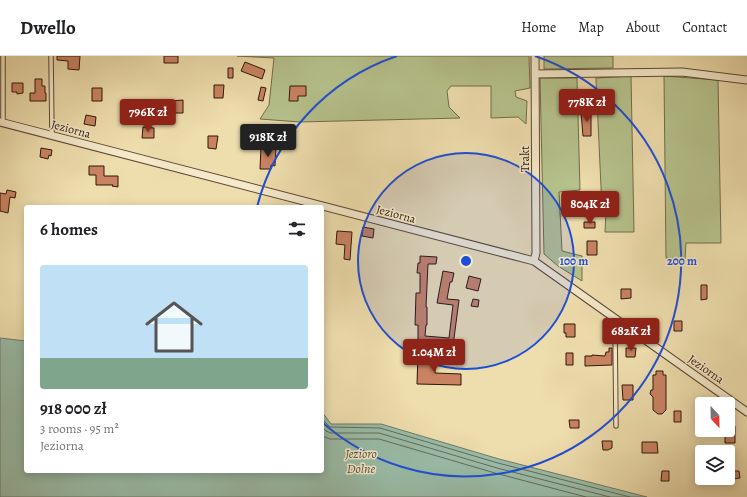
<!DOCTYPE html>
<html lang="en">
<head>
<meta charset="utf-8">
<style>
	:root { --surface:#fff; --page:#f2f2f2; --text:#202124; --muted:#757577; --line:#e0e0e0; --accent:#8f2418 }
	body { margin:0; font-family:Alegreya,serif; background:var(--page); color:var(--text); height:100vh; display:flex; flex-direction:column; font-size:15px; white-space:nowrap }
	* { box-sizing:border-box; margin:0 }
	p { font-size:13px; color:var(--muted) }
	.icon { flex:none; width:22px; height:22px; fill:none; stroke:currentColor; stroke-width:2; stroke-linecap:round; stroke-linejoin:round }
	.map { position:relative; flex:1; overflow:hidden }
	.panel { position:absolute; left:24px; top:149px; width:300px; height:268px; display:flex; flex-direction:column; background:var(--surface); border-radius:4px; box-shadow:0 2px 10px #0003 }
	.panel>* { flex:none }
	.needle { width:26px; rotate:158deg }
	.buttons { position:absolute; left:695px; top:341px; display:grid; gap:8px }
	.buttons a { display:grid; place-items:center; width:40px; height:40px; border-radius:4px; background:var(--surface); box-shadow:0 2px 10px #0003; font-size:20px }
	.price { position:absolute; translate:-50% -34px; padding:0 9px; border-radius:4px; background:var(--accent); color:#fff; font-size:13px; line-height:26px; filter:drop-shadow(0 1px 2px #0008) }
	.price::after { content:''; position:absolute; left:50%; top:24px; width:12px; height:9px; margin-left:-6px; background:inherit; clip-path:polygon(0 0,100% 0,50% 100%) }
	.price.current { background:#222; color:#fff }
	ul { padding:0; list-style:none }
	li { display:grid; align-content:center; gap:8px; height:212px; padding:0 16px }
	li span { display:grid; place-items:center; height:124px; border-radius:4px; color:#555 }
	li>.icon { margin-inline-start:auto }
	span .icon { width:72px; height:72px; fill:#fffc; stroke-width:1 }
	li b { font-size:17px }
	h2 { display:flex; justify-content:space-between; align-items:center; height:48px; padding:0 16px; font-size:17px }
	header { display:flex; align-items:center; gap:24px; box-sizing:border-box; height:56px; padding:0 20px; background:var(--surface); border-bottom:1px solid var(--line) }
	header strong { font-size:19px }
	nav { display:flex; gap:22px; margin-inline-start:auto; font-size:14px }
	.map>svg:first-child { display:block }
	.green { fill:#b6c28c; stroke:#726c4a }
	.water { fill:#99bca8; stroke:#6f7a68 }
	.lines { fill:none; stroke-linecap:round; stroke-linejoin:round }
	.shore { stroke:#646a58; stroke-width:1 }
	.building { fill:#ca8362; stroke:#2f1709 }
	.service-casing { stroke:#5f4832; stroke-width:5.5 }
	.minor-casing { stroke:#5f4832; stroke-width:9 }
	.service { stroke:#f4e9ca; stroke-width:3.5 }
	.minor { stroke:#f4e9ca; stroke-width:7 }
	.ring { fill:none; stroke:#1d4ed8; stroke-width:2 }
	.labels { text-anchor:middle; stroke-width:3; stroke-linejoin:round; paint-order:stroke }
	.street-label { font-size:12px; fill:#2f1709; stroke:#f4e9ca }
	.water-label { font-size:13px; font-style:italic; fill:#545141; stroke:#f4e9ca }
	.centre { fill:#1d4ed8; stroke:#f4e9ca; stroke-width:2 }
	.ring-label { font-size:12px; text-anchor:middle; font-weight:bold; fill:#1d4ed8; stroke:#f4e9ca; stroke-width:3; stroke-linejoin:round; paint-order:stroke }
</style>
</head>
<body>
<header>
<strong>Dwello</strong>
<nav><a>Home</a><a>Map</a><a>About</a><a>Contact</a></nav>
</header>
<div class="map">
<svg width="747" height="441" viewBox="0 0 747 441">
	<rect width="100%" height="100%" fill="#eeddad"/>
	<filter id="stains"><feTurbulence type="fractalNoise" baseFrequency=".005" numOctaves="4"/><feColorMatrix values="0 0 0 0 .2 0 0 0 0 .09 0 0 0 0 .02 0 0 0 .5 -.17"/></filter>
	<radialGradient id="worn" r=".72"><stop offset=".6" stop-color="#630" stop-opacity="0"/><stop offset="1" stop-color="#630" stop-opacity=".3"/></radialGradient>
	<path class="green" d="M237,0H529L530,32L515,35L516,41L527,45L526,68L518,61L491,62V30H451L447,35L449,51L460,62L300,66L260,63L269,49L274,2Z
		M544,0H613V12L544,13Z
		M631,20L634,176H605L606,155L602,153L596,22Z
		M664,20L718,24L721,187H686L685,203L666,202Z
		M540,22H577L580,134L559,136L562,195L582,200V225L558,210L544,198Z"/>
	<path class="water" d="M0,282L26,285V415H322V356L331,368H381L499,403L647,441H0Z"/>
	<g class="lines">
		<path class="shore" d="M322,363L330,371L380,372L498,407L630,441
			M322,371L326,375L331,377H379L497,412L610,441
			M322,380L330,383H379L495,417L586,441"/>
	</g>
	<path class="building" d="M57,0H80L79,14L68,13V5L57,4Z
		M164,0H178V7H164Z
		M245,6L265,14L262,23L241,15Z
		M228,12H233V22H228Z
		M35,23H42V30H45V37H46V45H30V37H35Z
		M12,27H23V37L17,38V36H12Z
		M214,29H224L223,42H214Z
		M290,30H306V40H298V45H289Z
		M261,31L266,32L263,45L258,44Z
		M92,32H102V45H92Z
		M183,44V57H166V47H171V45Z
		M591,55V80H583L581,56Z
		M86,59L96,61L95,70L84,68Z
		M143,71L154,72V82H142Z
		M208,80H218L216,93L208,92Z
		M261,91L276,92L275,110L271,109V113H260Z
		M41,92L52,94L51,100L49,99L48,103L40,101Z
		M89,110H104V120H118V131L112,130L113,129H96V119H89Z
		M7,134L16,136L15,142L10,141L8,157L0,155V137L6,138Z
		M584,166H595V172H584Z
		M363,171L374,173L373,182L362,180Z
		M337,175L352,176L350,204L344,203L345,189L336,188Z
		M587,185H597V199H587Z
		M420,200L437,201L436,208H428L426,251H427V269H426L425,280L449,282L453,249L437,247L443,215L454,217L452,226H450L447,243L459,244L453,290L448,289V288L418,286V269H415L416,237H420V217H417L418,207H420Z
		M469,220L481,223L478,235L466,232Z
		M701,229H707V243L701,244Z
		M621,233H631V242L621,243Z
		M473,243L479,244L478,251L471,250Z
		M674,265H682V275H674Z
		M564,268H575V281H566V277H564Z
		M609,292H612V309L585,310V300H592V299L605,300L606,296H609Z
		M626,292H636L635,301H626Z
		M566,297H573V309H566Z
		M418,298H436L435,317L461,318V329L417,328Z
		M656,315H663V319H666V354L662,358H658L653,354V341L650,338L651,334H653V319H656Z
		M622,329H633V344H623Z
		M674,355H681V366H674Z
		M569,364H579V372H570Z
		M728,370H735V387H725V374H728Z
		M602,385H612V392L608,394H603Z
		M642,386H657L658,397H642Z
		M697,394H702V404H696Z
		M662,415H669V425H661Z
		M733,415H739L740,422L733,423Z"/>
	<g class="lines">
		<g class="service-casing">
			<path id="service" d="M3,0V67
				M51,0L52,80
				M616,370L615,272L619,266"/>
		</g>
		<g class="minor-casing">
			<path id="minor" d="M535,18L682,16L747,24
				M0,66L534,205L747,356
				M534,205L536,197L535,0"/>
		</g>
		<use href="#service" class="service"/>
		<use href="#minor" class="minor"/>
	</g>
	<circle cx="466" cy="205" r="108" fill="#1d4ed8" fill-opacity=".12"/>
	<g class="ring">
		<circle cx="466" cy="205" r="108"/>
		<path d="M257 151A216 216 0 0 1 397 0M535 0A216 216 0 1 1 323 367"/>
	</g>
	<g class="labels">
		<g class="street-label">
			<text transform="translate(71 73) rotate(15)" y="4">Jeziorna</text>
			<text transform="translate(525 103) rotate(-90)" y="4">Trakt</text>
			<text transform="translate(396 158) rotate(15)" y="4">Jeziorna</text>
			<text transform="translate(706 313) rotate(35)" y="4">Jeziorna</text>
		</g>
		<g class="water-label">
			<text x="361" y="402">Jezioro<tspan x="361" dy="15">Dolne</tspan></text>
		</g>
	</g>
	<circle cx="466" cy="205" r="6" class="centre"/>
	<g class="ring-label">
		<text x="574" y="209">100 m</text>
		<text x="682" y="209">200 m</text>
	</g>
	<rect width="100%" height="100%" filter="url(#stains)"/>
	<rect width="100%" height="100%" fill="url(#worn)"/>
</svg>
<div class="buttons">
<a><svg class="needle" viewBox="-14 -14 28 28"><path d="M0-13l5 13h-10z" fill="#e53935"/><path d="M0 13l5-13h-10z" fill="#757577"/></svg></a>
<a><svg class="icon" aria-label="layers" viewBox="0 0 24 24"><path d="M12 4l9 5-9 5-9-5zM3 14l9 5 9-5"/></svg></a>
</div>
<b class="price" style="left:587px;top:67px">778K zł</b>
<b class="price" style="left:148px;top:77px">796K zł</b>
<b class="price current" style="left:268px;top:102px">918K zł</b>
<b class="price" style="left:590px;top:169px">804K zł</b>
<b class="price" style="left:631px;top:296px">682K zł</b>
<b class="price" style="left:434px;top:317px">1.04M zł</b>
<section class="panel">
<h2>6 homes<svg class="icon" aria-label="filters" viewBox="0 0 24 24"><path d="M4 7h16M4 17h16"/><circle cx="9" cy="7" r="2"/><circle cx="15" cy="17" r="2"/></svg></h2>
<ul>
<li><span style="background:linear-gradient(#bfe0f5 75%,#7fa58c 0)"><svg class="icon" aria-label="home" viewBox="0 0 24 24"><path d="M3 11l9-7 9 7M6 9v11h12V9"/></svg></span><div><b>918 000 zł</b><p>3 rooms · 95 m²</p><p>Jeziorna</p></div></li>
</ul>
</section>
</div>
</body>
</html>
